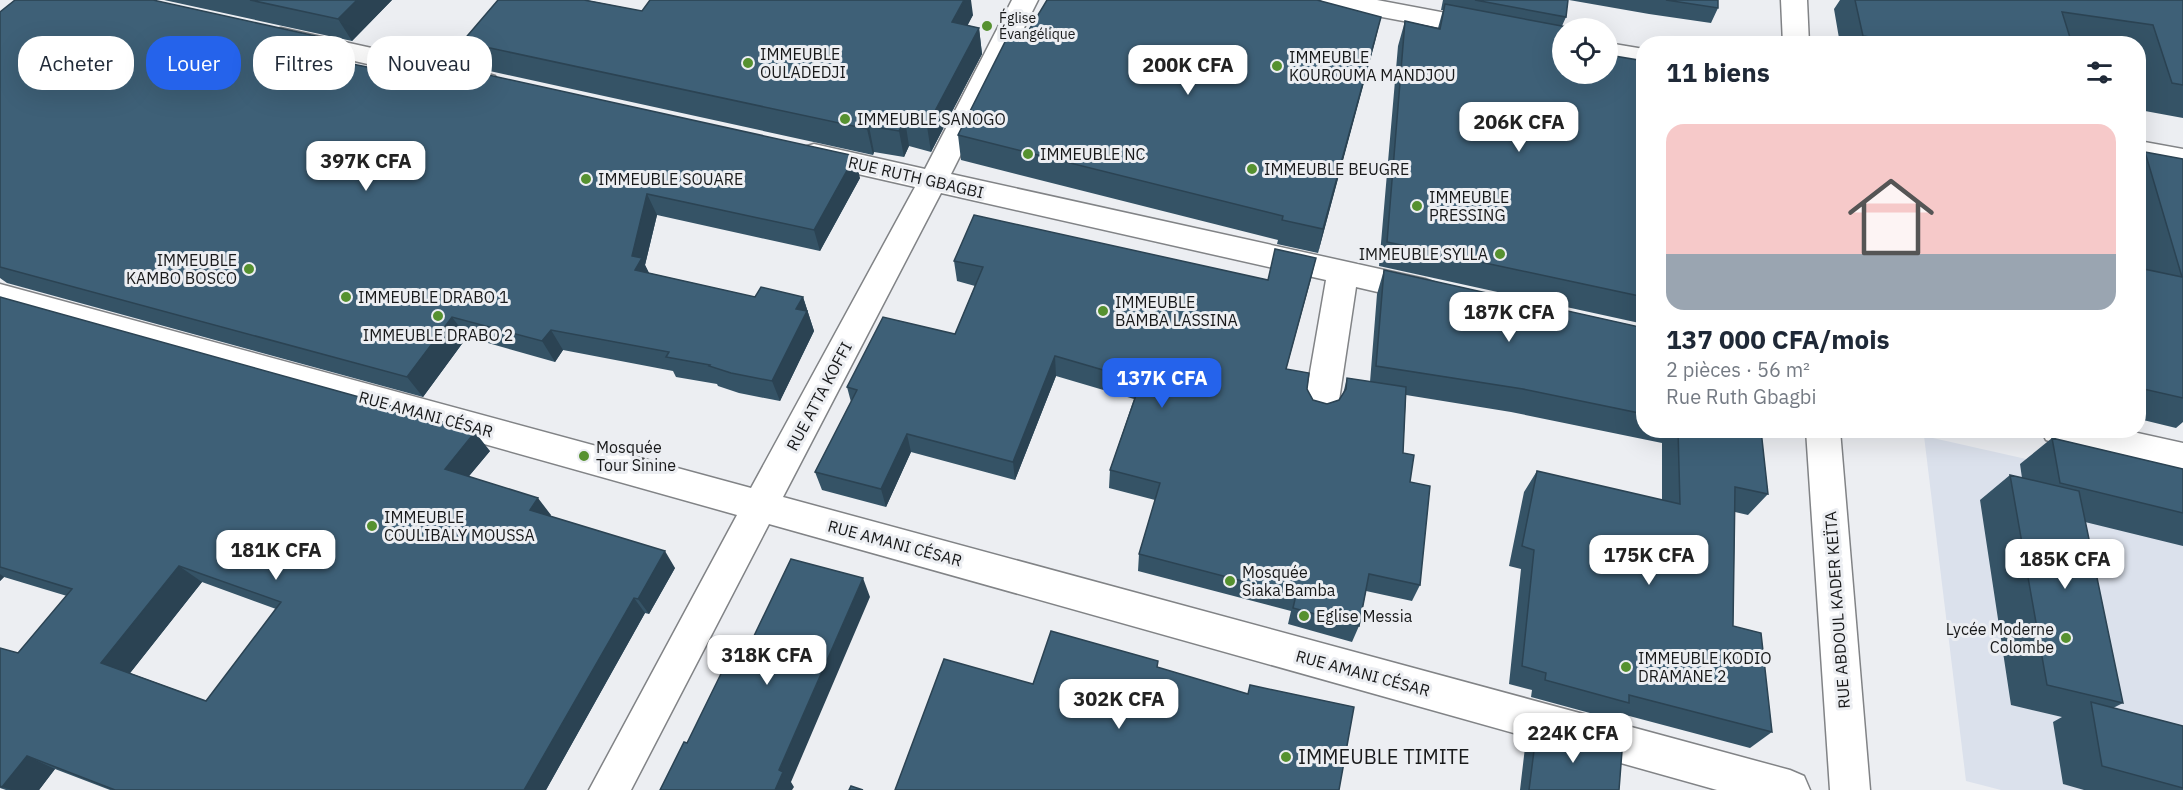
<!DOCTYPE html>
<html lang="fr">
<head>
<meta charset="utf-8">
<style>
	:root { --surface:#fff; --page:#f6f6f7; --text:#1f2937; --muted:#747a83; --accent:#2563eb }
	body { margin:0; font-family:"IBM Plex Sans",sans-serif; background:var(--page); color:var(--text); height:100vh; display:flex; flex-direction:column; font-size:22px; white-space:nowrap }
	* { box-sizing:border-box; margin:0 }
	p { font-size:20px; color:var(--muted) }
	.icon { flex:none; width:33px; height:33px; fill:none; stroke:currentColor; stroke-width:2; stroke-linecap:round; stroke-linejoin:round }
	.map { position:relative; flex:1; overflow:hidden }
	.panel { position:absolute; left:1636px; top:36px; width:510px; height:402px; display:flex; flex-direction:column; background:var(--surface); border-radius:24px; box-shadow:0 6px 24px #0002 }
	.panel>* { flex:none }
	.banner { position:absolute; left:18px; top:36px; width:570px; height:54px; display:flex; gap:12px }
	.controls { position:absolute; left:1552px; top:18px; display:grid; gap:12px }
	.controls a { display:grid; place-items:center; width:66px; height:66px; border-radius:50%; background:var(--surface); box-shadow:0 6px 24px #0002; font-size:30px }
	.price { position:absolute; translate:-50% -51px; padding:0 14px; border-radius:12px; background:#fff; color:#222; font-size:20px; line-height:39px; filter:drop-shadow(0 2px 3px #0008) }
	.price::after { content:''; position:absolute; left:50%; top:36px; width:18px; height:14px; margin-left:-9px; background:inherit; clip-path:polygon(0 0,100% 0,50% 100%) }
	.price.current { background:var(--accent); color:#fff }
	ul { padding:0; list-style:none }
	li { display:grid; align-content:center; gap:12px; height:318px; padding:0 30px }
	li span { display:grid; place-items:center; height:186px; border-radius:18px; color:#555 }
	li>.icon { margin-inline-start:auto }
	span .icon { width:108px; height:108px; fill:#fffc; stroke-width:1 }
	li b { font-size:26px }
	h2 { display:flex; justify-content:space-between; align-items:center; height:72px; padding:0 30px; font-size:26px }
	.tag { padding:0 21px; border-radius:24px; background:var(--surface); box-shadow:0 6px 24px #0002; font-size:21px; line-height:54px }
	.tag.current { background:var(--accent); color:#fff }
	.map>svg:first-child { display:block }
	.built { fill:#dbe1ec }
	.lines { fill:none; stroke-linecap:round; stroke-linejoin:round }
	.minor-casing { stroke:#818386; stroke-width:3 }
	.minor { fill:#fff; fill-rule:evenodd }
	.wall { fill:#355366; fill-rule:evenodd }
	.shaded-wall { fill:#2b4353 }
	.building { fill:#3e6077; stroke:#2b4353; stroke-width:1.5; fill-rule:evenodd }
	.poi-dot { fill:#569130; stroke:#eceef2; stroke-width:2 }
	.labels { text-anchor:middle; stroke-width:6; stroke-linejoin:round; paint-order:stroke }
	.far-poi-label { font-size:14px; fill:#18191a; stroke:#eceef2; text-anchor:start }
	.poi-label { font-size:16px; fill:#18191a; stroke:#eceef2; text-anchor:start }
	.street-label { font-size:16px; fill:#18191a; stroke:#eceef2 }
	.near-poi-label { font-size:20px; fill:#18191a; stroke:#eceef2; text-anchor:start }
</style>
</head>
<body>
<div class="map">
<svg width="2183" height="790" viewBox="0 0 2183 790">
	<rect width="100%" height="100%" fill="#eceef2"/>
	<path class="built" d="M1924,436L2183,494V790H2001L1966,781Z"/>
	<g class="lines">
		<g class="minor-casing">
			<path id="minor" d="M1012,0H1038L951,174L1425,279L1436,283L1440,291L1436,299L1425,303L1356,287L1338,407L1333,417L1321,421L1309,417L1304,407L1326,280L941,193L783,497L1790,770L1804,776L1810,790H1717L769,524L631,790H589L737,515L0,308V284L751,488L915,187L814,164L804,161L800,154L804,147L814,144L925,169Z
				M1321,0H1377L1563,35V51L1334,8L1325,6Z
				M1781,0H1807L1809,44H1783Z
				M281,28L485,73L495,76L498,82L495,88L485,91L272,42L268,36L272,30Z
				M1608,43L1644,49V67L1608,61Z
				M2139,141L2183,149V169L2139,161Z
				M1806,430H1840L1870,790H1830Z
				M2041,430H2124L2183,443V473L2058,444L2046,440Z"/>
		</g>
		<use href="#minor" class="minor"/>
	</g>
	<path class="wall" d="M164,0H392L352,41Z
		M586,0L642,11L973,15L967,25L979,28L982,54L931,152L909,146L904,157L874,152L873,155L476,68L462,42Z
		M1443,0H1568L1566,17L1562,26L1563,28V74L1644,61V324L1379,266L1398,46L1405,21L1438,28L1443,10H1441Z
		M1569,0H1718V8L1711,23L1649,14Z
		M1840,0H2183V118L2145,111L2139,90V44H1840L1834,9Z
		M0,12L335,59L334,60L860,178L820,251L657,215L645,265L649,273L755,297H803L814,331L780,401L739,393L718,386L717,384L676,377L673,371L563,350L555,362L467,337L423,397L7,283L0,278Z
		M1381,17L1318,253L1277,244L1278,240L961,160L958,135L1023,40Z
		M2145,152L2183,159V422L2176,428L2139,419V268L2144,269L2139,252V158Z
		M1316,258L1286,369L1307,389L1313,400L1327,404L1339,400L1343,394L1347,378L1370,382L1377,294L1384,270L1644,328V430H1761L1768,494L1748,515L1735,512L1733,626L1772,732L1750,748L1618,713L1612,719L1531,697L1532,690L1509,684L1521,569L1509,566L1524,492L1537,471L1662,500V443L1511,412L1406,395L1403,453L1410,482L1420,585L1412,601L1366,591L1359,626L1352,642L1288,624L1291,611L1138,571L1139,554L1155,500L1109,488L1110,470L1134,399L1056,376L1015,480L911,452L886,507L822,490L815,472L851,402L847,387L955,334L975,286L957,281L954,261L1268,280Z
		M0,297L490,451L468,477L551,515L550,516L675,568L649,614L645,613L546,790H110L55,769L39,790H6L0,788V648L18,653L67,596L4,577L0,581ZM202,582L276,609L206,701L130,673Z
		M2052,438L2183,469V546L2085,522L2123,703L2113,708L2183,726V790H2084L2063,784L2053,722L2062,717L2011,705L1980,500L2010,475L2022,478L2020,464Z
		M1537,727L1619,790H1520L1526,739Z"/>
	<path class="shaded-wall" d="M357,0H392L352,41L338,19Z
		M964,0H971L973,15L956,48L952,22Z
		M1381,17L1375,42L1318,253L1323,229Z
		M979,28L982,54L931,152L927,126Z
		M320,37L335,59L318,77L303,54Z
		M905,120L909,146L904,157L899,131Z
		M869,126L874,152L873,155L867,129Z
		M855,156L860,178L820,251L814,230Z
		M647,194L657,215L645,265L652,279L635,270L632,256Z
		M1316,258L1311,279L1281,388L1286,369Z
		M803,297L814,331L780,401L772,381L796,309Z
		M452,317L467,337L423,397L407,377Z
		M551,330L563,350L555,362L542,341Z
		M1055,356L1056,376L1015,480L1013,462Z
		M475,432L490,451L460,487L445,469Z
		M907,434L911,452L886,507L881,489Z
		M538,498L551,515L543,527L530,510Z
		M665,551L675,568L649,614L638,599Z
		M179,566L202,582L127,677L101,663Z
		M0,574L4,577L0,581Z
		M863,578L870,597L791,782L794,787L792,790H775L779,770Z
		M634,598L645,613L546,790H524Z
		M27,756L55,769L39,790H11L2,787Z"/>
	<path class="building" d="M15,0H153L320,37L303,54L436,81L448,66L855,156L814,230L647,194L632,256L642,258L635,270L755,297L761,287L803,297L796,309L807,311L772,381L731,373L709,366L710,365L666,357L669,352L551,330L542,341L452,317L407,377L0,267V12Z
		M250,0H357L338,19Z
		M498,0H584L642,11L650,0H964L952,22L979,28L927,126L905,120L899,131L869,126L867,129L462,42Z
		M1047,0H1317L1381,17L1323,229L1282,220L1283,216L958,135L1008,36L1023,40Z
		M1475,0H1568L1566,17Z
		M1666,0H1718V8Z
		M1855,0H2183V85L2172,83L2153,25L2062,12L2072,44H1916L1863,36Z
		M1445,4L1567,27L1566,28H1563V74H1608V55L1644,61V297L1387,242L1405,21L1440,29Z
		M2145,152L2183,159V398L2139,388V268L2182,277Z
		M974,215L1268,280L1275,249L1316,258L1286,369L1309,373L1307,389L1313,400L1327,404L1339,400L1346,389L1347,378L1406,387L1403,453L1414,455L1410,482L1430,486L1420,585L1369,574L1359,626L1293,608L1296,595L1139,554L1160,483L1110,470L1141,381L1055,356L1013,462L907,434L881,489L815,472L857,390L847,387L883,317L955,334L983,267L954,261Z
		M1384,270L1644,328V414L1523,389L1376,366Z
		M0,297L388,405L475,432L445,469L538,498L530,510L665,551L638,599L634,598L524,790H115L27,756L2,787L0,786V648L18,653L72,589L0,567ZM179,566L281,602L206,701L101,663Z
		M1678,430H1761L1768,494L1735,487L1733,626L1761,633L1772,732L1629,695V703L1545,680L1546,673L1522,666L1534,550L1522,546L1537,471L1680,504Z
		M2052,438L2183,469V513L2060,483Z
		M2010,475L2079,491L2123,703L2047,685Z
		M791,559L863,578L779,770L783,772L775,790H660L684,742L687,743L739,637L752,640Z
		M1051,631L1158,661L1157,667L1248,694L1250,685L1354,707L1339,790H895L944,659L1033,684Z
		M2091,702L2183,726V788L2102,766Z
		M1537,727L1622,751L1619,790H1529Z
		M851,786L863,790H849Z"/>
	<g class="poi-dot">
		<circle cx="987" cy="26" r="6"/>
		<circle cx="748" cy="63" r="6"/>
		<circle cx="1277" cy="66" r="6"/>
		<circle cx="845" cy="119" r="6"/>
		<circle cx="1028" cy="154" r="6"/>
		<circle cx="1252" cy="169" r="6"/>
		<circle cx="586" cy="179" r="6"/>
		<circle cx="1417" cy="206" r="6"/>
		<circle cx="1500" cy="254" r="6"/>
		<circle cx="249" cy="269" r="6"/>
		<circle cx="346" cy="297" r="6"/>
		<circle cx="1103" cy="311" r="6"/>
		<circle cx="438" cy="316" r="6"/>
		<circle cx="584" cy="456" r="6"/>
		<circle cx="372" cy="526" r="6"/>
		<circle cx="1230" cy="581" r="6"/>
		<circle cx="1304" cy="616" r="6"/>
		<circle cx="2066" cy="638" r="6"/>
		<circle cx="1626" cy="667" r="6"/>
		<circle cx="1286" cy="757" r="6"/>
	</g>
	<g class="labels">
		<g class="far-poi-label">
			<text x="999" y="23">Église<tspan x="999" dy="16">Évangélique</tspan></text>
		</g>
		<g class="poi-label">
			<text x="760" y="60">IMMEUBLE<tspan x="760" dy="18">OULADEDJI</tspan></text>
			<text x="1289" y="63">IMMEUBLE<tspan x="1289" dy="18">KOUROUMA MANDJOU</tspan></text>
			<text x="857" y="125">IMMEUBLE SANOGO</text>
			<text x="1040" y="160">IMMEUBLE NC</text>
			<text x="1264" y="175">IMMEUBLE BEUGRE</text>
			<text x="598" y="185">IMMEUBLE SOUARE</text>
			<text x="1429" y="203">IMMEUBLE<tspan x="1429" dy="18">PRESSING</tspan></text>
			<text x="1488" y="260" text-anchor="end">IMMEUBLE SYLLA</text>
			<text x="237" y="266" text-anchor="end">IMMEUBLE<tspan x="237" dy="18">KAMBO BOSCO</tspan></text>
			<text x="358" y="303">IMMEUBLE DRABO 1</text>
			<text x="1115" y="308">IMMEUBLE<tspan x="1115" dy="18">BAMBA LASSINA</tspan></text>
			<text x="438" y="341" text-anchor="middle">IMMEUBLE DRABO 2</text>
			<text x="596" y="453">Mosquée<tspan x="596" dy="18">Tour Sinine</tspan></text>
			<text x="384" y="523">IMMEUBLE<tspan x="384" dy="18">COULIBALY MOUSSA</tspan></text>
			<text x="1242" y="578">Mosquée<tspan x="1242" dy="18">Siaka Bamba</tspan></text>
			<text x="1316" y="622">Eglise Messia</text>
			<text x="2054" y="635" text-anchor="end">Lycée Moderne<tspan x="2054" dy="18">Colombe</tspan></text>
			<text x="1638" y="664">IMMEUBLE KODIO<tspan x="1638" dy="18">DRAMANE 2</tspan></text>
		</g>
		<g class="street-label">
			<text transform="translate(916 177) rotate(13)" y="6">RUE RUTH GBAGBI</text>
			<text transform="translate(819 396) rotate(-62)" y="6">RUE ATTA KOFFI</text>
			<text transform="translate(426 414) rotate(15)" y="6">RUE AMANI CÉSAR</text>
			<text transform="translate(895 543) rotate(15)" y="6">RUE AMANI CÉSAR</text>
			<text transform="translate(1837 610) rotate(-94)" y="6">RUE ABDOUL KADER KEÏTA</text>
			<text transform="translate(1363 673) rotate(15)" y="6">RUE AMANI CÉSAR</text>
		</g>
		<g class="near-poi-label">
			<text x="1298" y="764">IMMEUBLE TIMITE</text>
		</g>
	</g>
</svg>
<div class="controls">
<a><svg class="icon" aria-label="locate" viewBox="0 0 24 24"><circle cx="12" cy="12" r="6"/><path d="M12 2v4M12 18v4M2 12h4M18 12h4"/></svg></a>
</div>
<b class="price" style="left:1188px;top:96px">200K CFA</b>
<b class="price" style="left:1519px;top:153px">206K CFA</b>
<b class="price" style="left:366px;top:192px">397K CFA</b>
<b class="price" style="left:1509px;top:343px">187K CFA</b>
<b class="price current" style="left:1162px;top:409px">137K CFA</b>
<b class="price" style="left:276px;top:581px">181K CFA</b>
<b class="price" style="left:1649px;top:586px">175K CFA</b>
<b class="price" style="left:2065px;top:590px">185K CFA</b>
<b class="price" style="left:767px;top:686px">318K CFA</b>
<b class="price" style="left:1119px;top:730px">302K CFA</b>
<b class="price" style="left:1573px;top:764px">224K CFA</b>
<div class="banner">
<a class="tag">Acheter</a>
<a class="tag current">Louer</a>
<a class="tag">Filtres</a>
<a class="tag">Nouveau</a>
</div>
<section class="panel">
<h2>11 biens<svg class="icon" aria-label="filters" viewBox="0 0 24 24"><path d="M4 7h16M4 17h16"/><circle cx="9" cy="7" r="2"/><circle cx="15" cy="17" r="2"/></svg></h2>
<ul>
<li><span style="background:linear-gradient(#f6c9c9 70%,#9aa5b1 0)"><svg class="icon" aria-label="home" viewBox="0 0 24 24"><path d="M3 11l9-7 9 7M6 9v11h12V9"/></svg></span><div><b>137 000 CFA/mois</b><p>2 pièces · 56 m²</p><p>Rue Ruth Gbagbi</p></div></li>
</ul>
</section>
</div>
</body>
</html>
